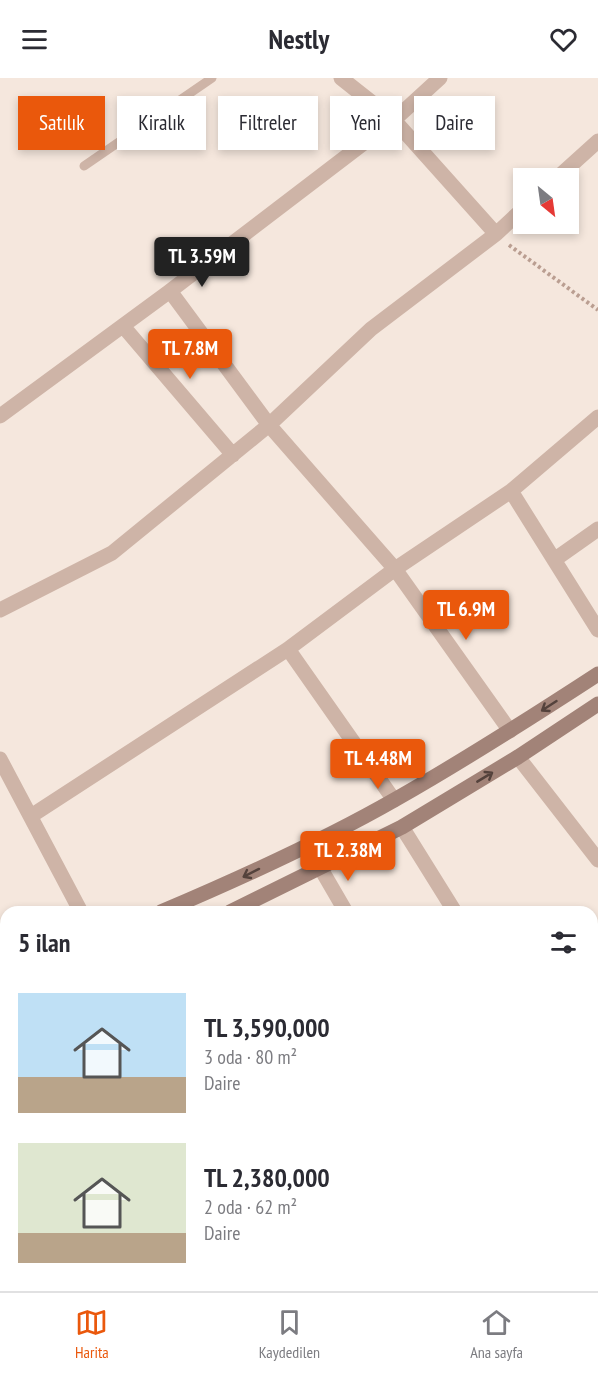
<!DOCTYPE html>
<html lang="tr">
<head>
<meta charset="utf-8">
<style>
	:root { --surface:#fff; --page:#f2f2f3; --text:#2b2b33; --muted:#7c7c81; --line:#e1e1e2; --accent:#ea580c }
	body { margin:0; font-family:"PT Sans Narrow",sans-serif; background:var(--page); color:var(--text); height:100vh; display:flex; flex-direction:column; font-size:22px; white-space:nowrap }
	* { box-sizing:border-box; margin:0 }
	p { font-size:20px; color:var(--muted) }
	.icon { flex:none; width:33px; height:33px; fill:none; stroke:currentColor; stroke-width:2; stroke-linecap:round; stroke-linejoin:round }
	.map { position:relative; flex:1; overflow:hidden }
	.details { position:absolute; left:0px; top:828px; width:598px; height:386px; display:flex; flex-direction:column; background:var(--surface); border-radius:18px 18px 0 0; box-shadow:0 3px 9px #0003 }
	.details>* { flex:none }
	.banner { position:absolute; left:18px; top:18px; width:562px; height:54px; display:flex; gap:12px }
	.needle { width:39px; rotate:151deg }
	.controls { position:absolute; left:513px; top:90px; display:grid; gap:12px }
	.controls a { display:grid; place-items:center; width:66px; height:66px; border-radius:0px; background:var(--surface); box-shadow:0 3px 9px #0003; font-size:30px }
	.price { position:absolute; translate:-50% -51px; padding:0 14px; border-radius:6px; background:var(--accent); color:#fff; font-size:20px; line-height:39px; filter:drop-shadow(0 2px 3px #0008) }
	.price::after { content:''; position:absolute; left:50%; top:36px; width:18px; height:14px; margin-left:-9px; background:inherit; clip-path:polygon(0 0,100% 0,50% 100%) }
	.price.on { background:#222; color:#fff }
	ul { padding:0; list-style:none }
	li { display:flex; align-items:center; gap:18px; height:150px; padding:0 18px }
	li span { display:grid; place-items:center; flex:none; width:168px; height:120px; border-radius:0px; color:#555 }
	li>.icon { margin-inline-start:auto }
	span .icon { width:72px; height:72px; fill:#fffc; stroke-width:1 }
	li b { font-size:26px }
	h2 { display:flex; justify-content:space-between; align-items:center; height:72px; padding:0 18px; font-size:26px }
	.chip { padding:0 21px; border-radius:0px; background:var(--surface); box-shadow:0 3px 9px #0003; font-size:21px; line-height:54px }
	.chip.on { background:var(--accent); color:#fff }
	header { display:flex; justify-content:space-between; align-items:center; height:78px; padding:0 18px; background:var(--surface); font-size:27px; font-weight:700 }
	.menu { display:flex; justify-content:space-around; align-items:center; height:84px; border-top:2px solid var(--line); background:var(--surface); font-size:16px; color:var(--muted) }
	.menu a { display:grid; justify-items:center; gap:3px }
	.menu .on { color:var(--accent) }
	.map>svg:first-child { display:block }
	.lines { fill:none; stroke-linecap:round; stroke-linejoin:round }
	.path { stroke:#ba9e91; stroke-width:4; stroke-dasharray:3 3; stroke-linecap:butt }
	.lane { stroke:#ceb4a7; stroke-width:9 }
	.street { stroke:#ceb4a7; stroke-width:15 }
	.secondary { stroke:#a28378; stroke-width:15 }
	.oneway { stroke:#54423c }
</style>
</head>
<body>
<header><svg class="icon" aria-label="menu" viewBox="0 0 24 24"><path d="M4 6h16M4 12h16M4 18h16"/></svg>Nestly<svg class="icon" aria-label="heart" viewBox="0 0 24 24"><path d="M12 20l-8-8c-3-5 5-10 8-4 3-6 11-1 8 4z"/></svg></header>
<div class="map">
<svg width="598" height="1213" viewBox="0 0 598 1213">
	<rect width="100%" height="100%" fill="#f5e7dd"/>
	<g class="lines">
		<path class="path" d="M509,167L598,232"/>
		<path class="lane" d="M84,88L212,0
			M171,1208L172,1213"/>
		<path class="street" d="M341,0L394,42L170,213L269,347L395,491L510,653
			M440,0L394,42L496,156L524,130
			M557,100L598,63
			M123,248L233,377
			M0,338L170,213
			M511,413L598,552
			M554,482L598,451
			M0,532L112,475L269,347L371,251L496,156
			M288,571L394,722
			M518,679L598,782
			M0,681L81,834
			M31,738L288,571L395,491L511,413L598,339
			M402,749L455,834
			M321,791L346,834
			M592,966L598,967
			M0,1075L6,1078
			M592,1151L598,1146
			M270,1208L279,1213
			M518,1213L525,1208"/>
		<path class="secondary" d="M161,834C241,800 321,764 396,721C465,682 532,639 598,596
			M230,834L402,749L518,679L598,626
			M0,902L6,899
			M0,933L6,931"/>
	</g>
	<defs><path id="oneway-shaft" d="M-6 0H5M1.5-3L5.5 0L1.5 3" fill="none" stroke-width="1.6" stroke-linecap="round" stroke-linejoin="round" transform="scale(1.5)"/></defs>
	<g class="oneway">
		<use href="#oneway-shaft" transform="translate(549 628) rotate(147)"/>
		<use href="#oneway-shaft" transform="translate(485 699) rotate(-31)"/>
		<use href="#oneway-shaft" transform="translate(251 795) rotate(153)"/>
	</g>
</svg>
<div class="controls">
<a><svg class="needle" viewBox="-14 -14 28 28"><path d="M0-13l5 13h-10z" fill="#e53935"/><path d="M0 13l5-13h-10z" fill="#7c7c81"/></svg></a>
</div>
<b class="price on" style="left:202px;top:210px">TL 3.59M</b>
<b class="price" style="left:190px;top:302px">TL 7.8M</b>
<b class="price" style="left:466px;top:563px">TL 6.9M</b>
<b class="price" style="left:378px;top:712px">TL 4.48M</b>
<b class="price" style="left:348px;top:804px">TL 2.38M</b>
<div class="banner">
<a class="chip on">Satılık</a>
<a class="chip">Kiralık</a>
<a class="chip">Filtreler</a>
<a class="chip">Yeni</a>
<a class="chip">Daire</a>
</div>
<section class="details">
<h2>5 ilan<svg class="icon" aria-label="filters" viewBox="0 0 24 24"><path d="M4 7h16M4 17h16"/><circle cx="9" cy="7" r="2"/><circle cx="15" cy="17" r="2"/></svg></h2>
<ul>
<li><span style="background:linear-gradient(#bfe0f5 70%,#b9a48a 0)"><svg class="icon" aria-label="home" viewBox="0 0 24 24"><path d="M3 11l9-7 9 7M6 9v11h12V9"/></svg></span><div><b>TL 3,590,000</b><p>3 oda · 80 m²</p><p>Daire</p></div></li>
<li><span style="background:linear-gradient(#dfe7d0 75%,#b9a48a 0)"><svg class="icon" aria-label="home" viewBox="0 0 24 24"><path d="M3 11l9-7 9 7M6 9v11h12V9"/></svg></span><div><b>TL 2,380,000</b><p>2 oda · 62 m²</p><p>Daire</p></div></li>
</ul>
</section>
</div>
<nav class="menu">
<a class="on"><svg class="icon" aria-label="map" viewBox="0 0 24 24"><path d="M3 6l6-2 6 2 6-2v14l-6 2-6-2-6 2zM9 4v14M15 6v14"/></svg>Harita</a>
<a><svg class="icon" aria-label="saved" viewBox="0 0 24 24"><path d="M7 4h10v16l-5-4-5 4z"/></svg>Kaydedilen</a>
<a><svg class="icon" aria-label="home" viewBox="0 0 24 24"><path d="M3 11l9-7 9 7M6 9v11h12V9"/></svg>Ana sayfa</a>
</nav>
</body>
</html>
